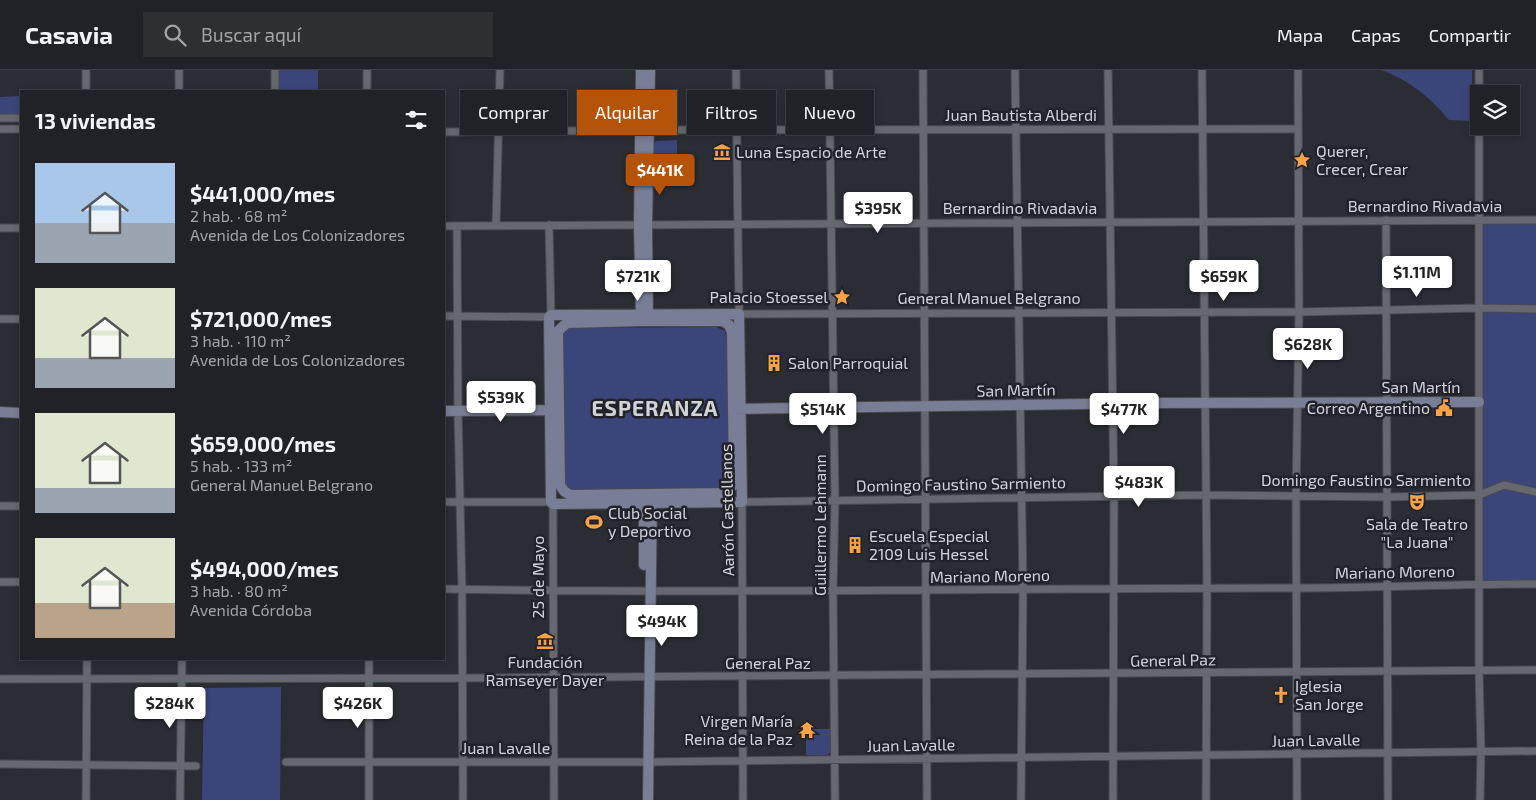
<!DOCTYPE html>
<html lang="es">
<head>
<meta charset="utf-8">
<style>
	:root { --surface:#202227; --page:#2d2f33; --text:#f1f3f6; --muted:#a2a4a7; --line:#3d3f44; --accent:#b45309 }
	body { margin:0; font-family:"Exo 2",sans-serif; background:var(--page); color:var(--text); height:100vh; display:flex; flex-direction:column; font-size:19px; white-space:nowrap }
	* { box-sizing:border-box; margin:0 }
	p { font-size:16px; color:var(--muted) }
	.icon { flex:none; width:28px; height:28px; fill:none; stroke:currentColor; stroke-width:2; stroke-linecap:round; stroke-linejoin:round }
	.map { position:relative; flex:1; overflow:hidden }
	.drawer { position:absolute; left:20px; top:20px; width:425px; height:570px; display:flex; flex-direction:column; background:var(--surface); border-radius:0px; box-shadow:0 2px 8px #0003,0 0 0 1px var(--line) }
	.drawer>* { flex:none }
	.top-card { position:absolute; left:460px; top:20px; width:475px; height:45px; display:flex; gap:10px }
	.fabs { position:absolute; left:1470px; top:15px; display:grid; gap:10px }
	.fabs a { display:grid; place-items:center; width:50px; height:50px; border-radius:0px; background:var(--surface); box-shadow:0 2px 8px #0003,0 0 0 1px var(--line); font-size:25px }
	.price { position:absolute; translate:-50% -42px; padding:0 11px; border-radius:5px; background:#fff; color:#222; font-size:16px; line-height:32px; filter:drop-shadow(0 1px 2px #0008) }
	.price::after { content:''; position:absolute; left:50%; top:30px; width:15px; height:11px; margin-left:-8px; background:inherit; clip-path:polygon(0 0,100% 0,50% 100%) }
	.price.selected { background:var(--accent); color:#fff }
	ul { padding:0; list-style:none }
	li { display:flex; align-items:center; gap:15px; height:125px; padding:0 15px }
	li span { display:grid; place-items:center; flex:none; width:140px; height:100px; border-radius:0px; color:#555 }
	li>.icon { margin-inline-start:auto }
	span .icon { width:60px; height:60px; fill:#fffc; stroke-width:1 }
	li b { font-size:21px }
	h2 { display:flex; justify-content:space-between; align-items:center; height:60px; padding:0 15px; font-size:21px }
	.tag { padding:0 18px; border-radius:0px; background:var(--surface); box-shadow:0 2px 8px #0003,0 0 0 1px var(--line); font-size:18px; line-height:45px }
	.tag.selected { background:var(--accent); color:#fff }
	header { display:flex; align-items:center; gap:30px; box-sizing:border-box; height:70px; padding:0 25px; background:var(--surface); border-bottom:1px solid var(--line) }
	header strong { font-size:24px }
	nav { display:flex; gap:28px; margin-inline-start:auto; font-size:18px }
	.search { width:350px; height:45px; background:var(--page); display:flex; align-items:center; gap:12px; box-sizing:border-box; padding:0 18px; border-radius:0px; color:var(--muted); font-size:19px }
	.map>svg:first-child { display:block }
	.green { fill:#3c4579 }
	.water { fill:#0a0044 }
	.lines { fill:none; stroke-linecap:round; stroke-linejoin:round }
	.street-casing { stroke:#494a50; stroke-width:9 }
	.secondary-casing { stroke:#494a50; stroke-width:12 }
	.street { stroke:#66686f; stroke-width:7 }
	.secondary { stroke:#797e97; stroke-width:10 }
	.labels { text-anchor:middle; stroke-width:5; stroke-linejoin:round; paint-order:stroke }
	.street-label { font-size:16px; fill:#d2d3d7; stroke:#22232a }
	.poi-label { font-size:16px; fill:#d2d3d7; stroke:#22232a; text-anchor:start }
	.district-label { font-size:21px; font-weight:bold; letter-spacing:1px; fill:#d2d3d7; stroke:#22232a }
</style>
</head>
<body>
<header>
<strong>Casavia</strong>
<div class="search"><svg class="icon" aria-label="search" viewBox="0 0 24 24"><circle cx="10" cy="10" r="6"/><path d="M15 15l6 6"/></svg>Buscar aquí</div>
<nav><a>Mapa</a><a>Capas</a><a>Compartir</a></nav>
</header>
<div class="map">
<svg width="1536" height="730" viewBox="0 0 1536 730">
	<rect width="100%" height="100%" fill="#2b2d34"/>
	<path class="green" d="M278,0H318V21H278Z
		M1381,0H1472V51L1449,50C1430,27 1409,10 1381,0Z
		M21,26V46H0V27Z
		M677,70V94H654V74L656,71Z
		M1479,149L1536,150V514H1479Z
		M716,257L725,261L727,270L729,411L726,418L572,422L565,416L561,270L564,261L571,258Z
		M281,617L280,730H202L204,618Z
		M809,659H832V681L827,685H806V661Z"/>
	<path class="water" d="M609,334H623L624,336V344L623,346H609V344H604L603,338L608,336Z"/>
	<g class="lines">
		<g class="street-casing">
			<path id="street" d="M86,0V21
				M179,0V21
				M275,0V21
				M736,0L739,244L1299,242L1479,238L1536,239
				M829,0L835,430L833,521L835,730
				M923,0L927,730
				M1015,0L1023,519L1021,730
				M1108,0L1114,428L1113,730
				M1202,0L1207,517L1206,730
				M367,21V0
				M1479,24V0
				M0,48H21
				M1479,56V601L1481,681L1480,730
				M0,59H21
				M444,62L649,60L1298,59
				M1386,150L1388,730
				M549,155L551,245
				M444,156L1536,150
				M457,156L458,341L462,520L463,730
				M496,156L500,0
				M0,158H21
				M444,246L549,247
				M0,249H21
				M444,432H551
				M553,434L554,730
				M0,436H21
				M0,512H21
				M444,519C727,524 1011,518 1295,518C1375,518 1455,514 1536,514
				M369,589V730
				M0,609L462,608L1536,600
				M286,692H649L1536,681
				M0,694L196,696
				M86,730L87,589
				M180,730L182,589
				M743,730L742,432L1205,425L1386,427L1479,425L1504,415L1536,422
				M1297,730L1296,426L1299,242L1298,0"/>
		</g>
		<g class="secondary-casing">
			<path id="secondary" d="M739,244L742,432L553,434L551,432L549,247L551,245Z
				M641,249L639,155L641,0
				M648,250L647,155L650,0
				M641,251H723L729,255L732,262L734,411C733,418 730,421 723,423L570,425L564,421L560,415L558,261L567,253Z
				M734,339L1150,333L1479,332
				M444,341L555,340
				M0,342L21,343
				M644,495V427
				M648,730L652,426"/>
		</g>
		<use href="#street" class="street"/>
		<use href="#secondary" class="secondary"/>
	</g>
	<defs>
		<g id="museum-bare" transform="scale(1.35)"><path d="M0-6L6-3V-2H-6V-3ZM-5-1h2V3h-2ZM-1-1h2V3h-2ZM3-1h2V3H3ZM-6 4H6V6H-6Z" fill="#f6a247" stroke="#22232a" stroke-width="2.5" paint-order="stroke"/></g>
		<g id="sight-bare" transform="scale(1.35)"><path d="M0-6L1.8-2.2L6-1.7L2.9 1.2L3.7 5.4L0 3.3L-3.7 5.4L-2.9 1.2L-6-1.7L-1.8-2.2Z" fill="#f6a247" stroke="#22232a" stroke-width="2.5" paint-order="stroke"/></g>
		<g id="building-bare" transform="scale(1.35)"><path d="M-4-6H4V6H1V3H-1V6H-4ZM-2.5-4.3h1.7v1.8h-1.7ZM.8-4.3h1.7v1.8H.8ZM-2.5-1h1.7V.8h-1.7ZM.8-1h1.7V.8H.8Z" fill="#f6a247" stroke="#22232a" stroke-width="2.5" paint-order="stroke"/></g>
		<g id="civic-bare" transform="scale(1.35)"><path d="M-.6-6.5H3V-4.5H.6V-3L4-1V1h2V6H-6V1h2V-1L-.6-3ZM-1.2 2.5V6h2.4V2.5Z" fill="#f6a247" stroke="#22232a" stroke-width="2.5" paint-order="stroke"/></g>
		<g id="theatre-bare" transform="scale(1.35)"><path d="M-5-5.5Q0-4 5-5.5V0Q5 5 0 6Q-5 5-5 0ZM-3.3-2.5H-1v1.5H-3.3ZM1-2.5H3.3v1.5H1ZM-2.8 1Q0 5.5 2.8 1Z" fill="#f6a247" stroke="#22232a" stroke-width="2.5" paint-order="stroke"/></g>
		<g id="stadium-bare" transform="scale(1.35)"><path d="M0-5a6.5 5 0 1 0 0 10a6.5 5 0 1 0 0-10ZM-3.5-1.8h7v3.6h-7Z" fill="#f6a247" stroke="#22232a" stroke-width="2.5" paint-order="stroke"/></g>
		<g id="church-bare" transform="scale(1.35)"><path d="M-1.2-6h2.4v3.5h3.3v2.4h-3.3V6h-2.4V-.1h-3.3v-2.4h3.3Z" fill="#f6a247" stroke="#22232a" stroke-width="2.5" paint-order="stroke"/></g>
		<g id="temple-bare" transform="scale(1.35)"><path d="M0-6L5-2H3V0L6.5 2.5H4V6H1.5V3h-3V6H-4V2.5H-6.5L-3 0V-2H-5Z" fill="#f6a247" stroke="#22232a" stroke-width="2.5" paint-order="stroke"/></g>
	</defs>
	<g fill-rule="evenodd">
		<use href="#museum-bare" x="722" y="82"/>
		<use href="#sight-bare" x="1302" y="90"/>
		<use href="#sight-bare" x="842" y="227"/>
		<use href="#building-bare" x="774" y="293"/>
		<use href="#civic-bare" x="1444" y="338"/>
		<use href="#theatre-bare" x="1417" y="432"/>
		<use href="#stadium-bare" x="594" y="452"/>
		<use href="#building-bare" x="855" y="475"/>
		<use href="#museum-bare" x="545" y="571"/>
		<use href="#church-bare" x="1281" y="625"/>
		<use href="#temple-bare" x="807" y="660"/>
	</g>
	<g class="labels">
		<g class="street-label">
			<text x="1021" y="51">Juan Bautista Alberdi</text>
			<text x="1425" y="142">Bernardino Rivadavia</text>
			<text x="1020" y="144">Bernardino Rivadavia</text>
			<text x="989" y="234">General Manuel Belgrano</text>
			<text x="1421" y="323">San Martín</text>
			<text transform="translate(1016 320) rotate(-1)" y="6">San Martín</text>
			<text x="1366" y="416">Domingo Faustino Sarmiento</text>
			<text transform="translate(961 414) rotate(-1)" y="6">Domingo Faustino Sarmiento</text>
			<text transform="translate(727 440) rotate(-91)" y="6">Aarón Castellanos</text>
			<text transform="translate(820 455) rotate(-90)" y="6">Guillermo Lehmann</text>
			<text transform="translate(1395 502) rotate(-1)" y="6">Mariano Moreno</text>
			<text transform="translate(990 506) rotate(-1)" y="6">Mariano Moreno</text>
			<text transform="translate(538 507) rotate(-90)" y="6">25 de Mayo</text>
			<text transform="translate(1173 590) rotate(-1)" y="6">General Paz</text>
			<text x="768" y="599">General Paz</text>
			<text transform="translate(1316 670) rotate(-1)" y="6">Juan Lavalle</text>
			<text transform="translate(911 675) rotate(-1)" y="6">Juan Lavalle</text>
			<text x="506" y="684">Juan Lavalle</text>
		</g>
		<g class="poi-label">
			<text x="1316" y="87">Querer,<tspan x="1316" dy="18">Crecer, Crear</tspan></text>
			<text x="736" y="88">Luna Espacio de Arte</text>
			<text x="828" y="233" text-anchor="end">Palacio Stoessel</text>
			<text x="788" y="299">Salon Parroquial</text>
			<text x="1430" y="344" text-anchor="end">Correo Argentino</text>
			<text x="608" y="449">Club Social<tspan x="608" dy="18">y Deportivo</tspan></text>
			<text x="1417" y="460" text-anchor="middle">Sala de Teatro<tspan x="1417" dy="18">"La Juana"</tspan></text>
			<text x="869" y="472">Escuela Especial<tspan x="869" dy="18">2109 Luis Hessel</tspan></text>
			<text x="545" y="598" text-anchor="middle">Fundación<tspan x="545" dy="18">Ramseyer Dayer</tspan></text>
			<text x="1295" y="622">Iglesia<tspan x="1295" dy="18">San Jorge</tspan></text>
			<text x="793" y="657" text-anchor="end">Virgen María<tspan x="793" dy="18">Reina de la Paz</tspan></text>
		</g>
		<g class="district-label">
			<text x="655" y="346">ESPERANZA</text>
		</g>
	</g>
</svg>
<div class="fabs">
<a><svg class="icon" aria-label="layers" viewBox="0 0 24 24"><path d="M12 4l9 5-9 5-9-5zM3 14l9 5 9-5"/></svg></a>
</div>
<b class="price selected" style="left:660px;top:126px">$441K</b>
<b class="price" style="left:878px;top:164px">$395K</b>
<b class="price" style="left:1417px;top:228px">$1.11M</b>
<b class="price" style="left:638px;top:232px">$721K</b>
<b class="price" style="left:1224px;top:232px">$659K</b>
<b class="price" style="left:1308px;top:300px">$628K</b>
<b class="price" style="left:501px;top:353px">$539K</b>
<b class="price" style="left:823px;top:365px">$514K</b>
<b class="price" style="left:1124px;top:365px">$477K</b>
<b class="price" style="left:1139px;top:438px">$483K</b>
<b class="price" style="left:662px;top:577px">$494K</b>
<b class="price" style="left:170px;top:659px">$284K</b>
<b class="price" style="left:358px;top:659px">$426K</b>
<div class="top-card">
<a class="tag">Comprar</a>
<a class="tag selected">Alquilar</a>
<a class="tag">Filtros</a>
<a class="tag">Nuevo</a>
</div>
<section class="drawer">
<h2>13 viviendas<svg class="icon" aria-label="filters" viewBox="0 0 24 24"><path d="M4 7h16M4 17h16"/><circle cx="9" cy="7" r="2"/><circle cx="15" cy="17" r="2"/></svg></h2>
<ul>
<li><span style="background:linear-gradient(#a9c7e8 60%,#9aa5b1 0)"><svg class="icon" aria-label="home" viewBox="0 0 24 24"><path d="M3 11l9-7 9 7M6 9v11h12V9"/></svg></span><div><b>$441,000/mes</b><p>2 hab. · 68 m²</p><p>Avenida de Los Colonizadores</p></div></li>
<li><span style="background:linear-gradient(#dfe7d0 70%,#9aa5b1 0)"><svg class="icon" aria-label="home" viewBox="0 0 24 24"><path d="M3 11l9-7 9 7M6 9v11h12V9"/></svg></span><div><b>$721,000/mes</b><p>3 hab. · 110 m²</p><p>Avenida de Los Colonizadores</p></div></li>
<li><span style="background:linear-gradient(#dfe7d0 75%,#9aa5b1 0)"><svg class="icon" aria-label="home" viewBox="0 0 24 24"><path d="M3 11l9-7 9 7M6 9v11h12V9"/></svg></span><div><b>$659,000/mes</b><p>5 hab. · 133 m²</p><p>General Manuel Belgrano</p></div></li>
<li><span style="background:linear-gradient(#dfe7d0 65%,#b9a48a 0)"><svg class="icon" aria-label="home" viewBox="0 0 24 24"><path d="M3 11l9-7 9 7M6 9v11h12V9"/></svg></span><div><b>$494,000/mes</b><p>3 hab. · 80 m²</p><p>Avenida Córdoba</p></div></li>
</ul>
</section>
</div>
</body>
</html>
